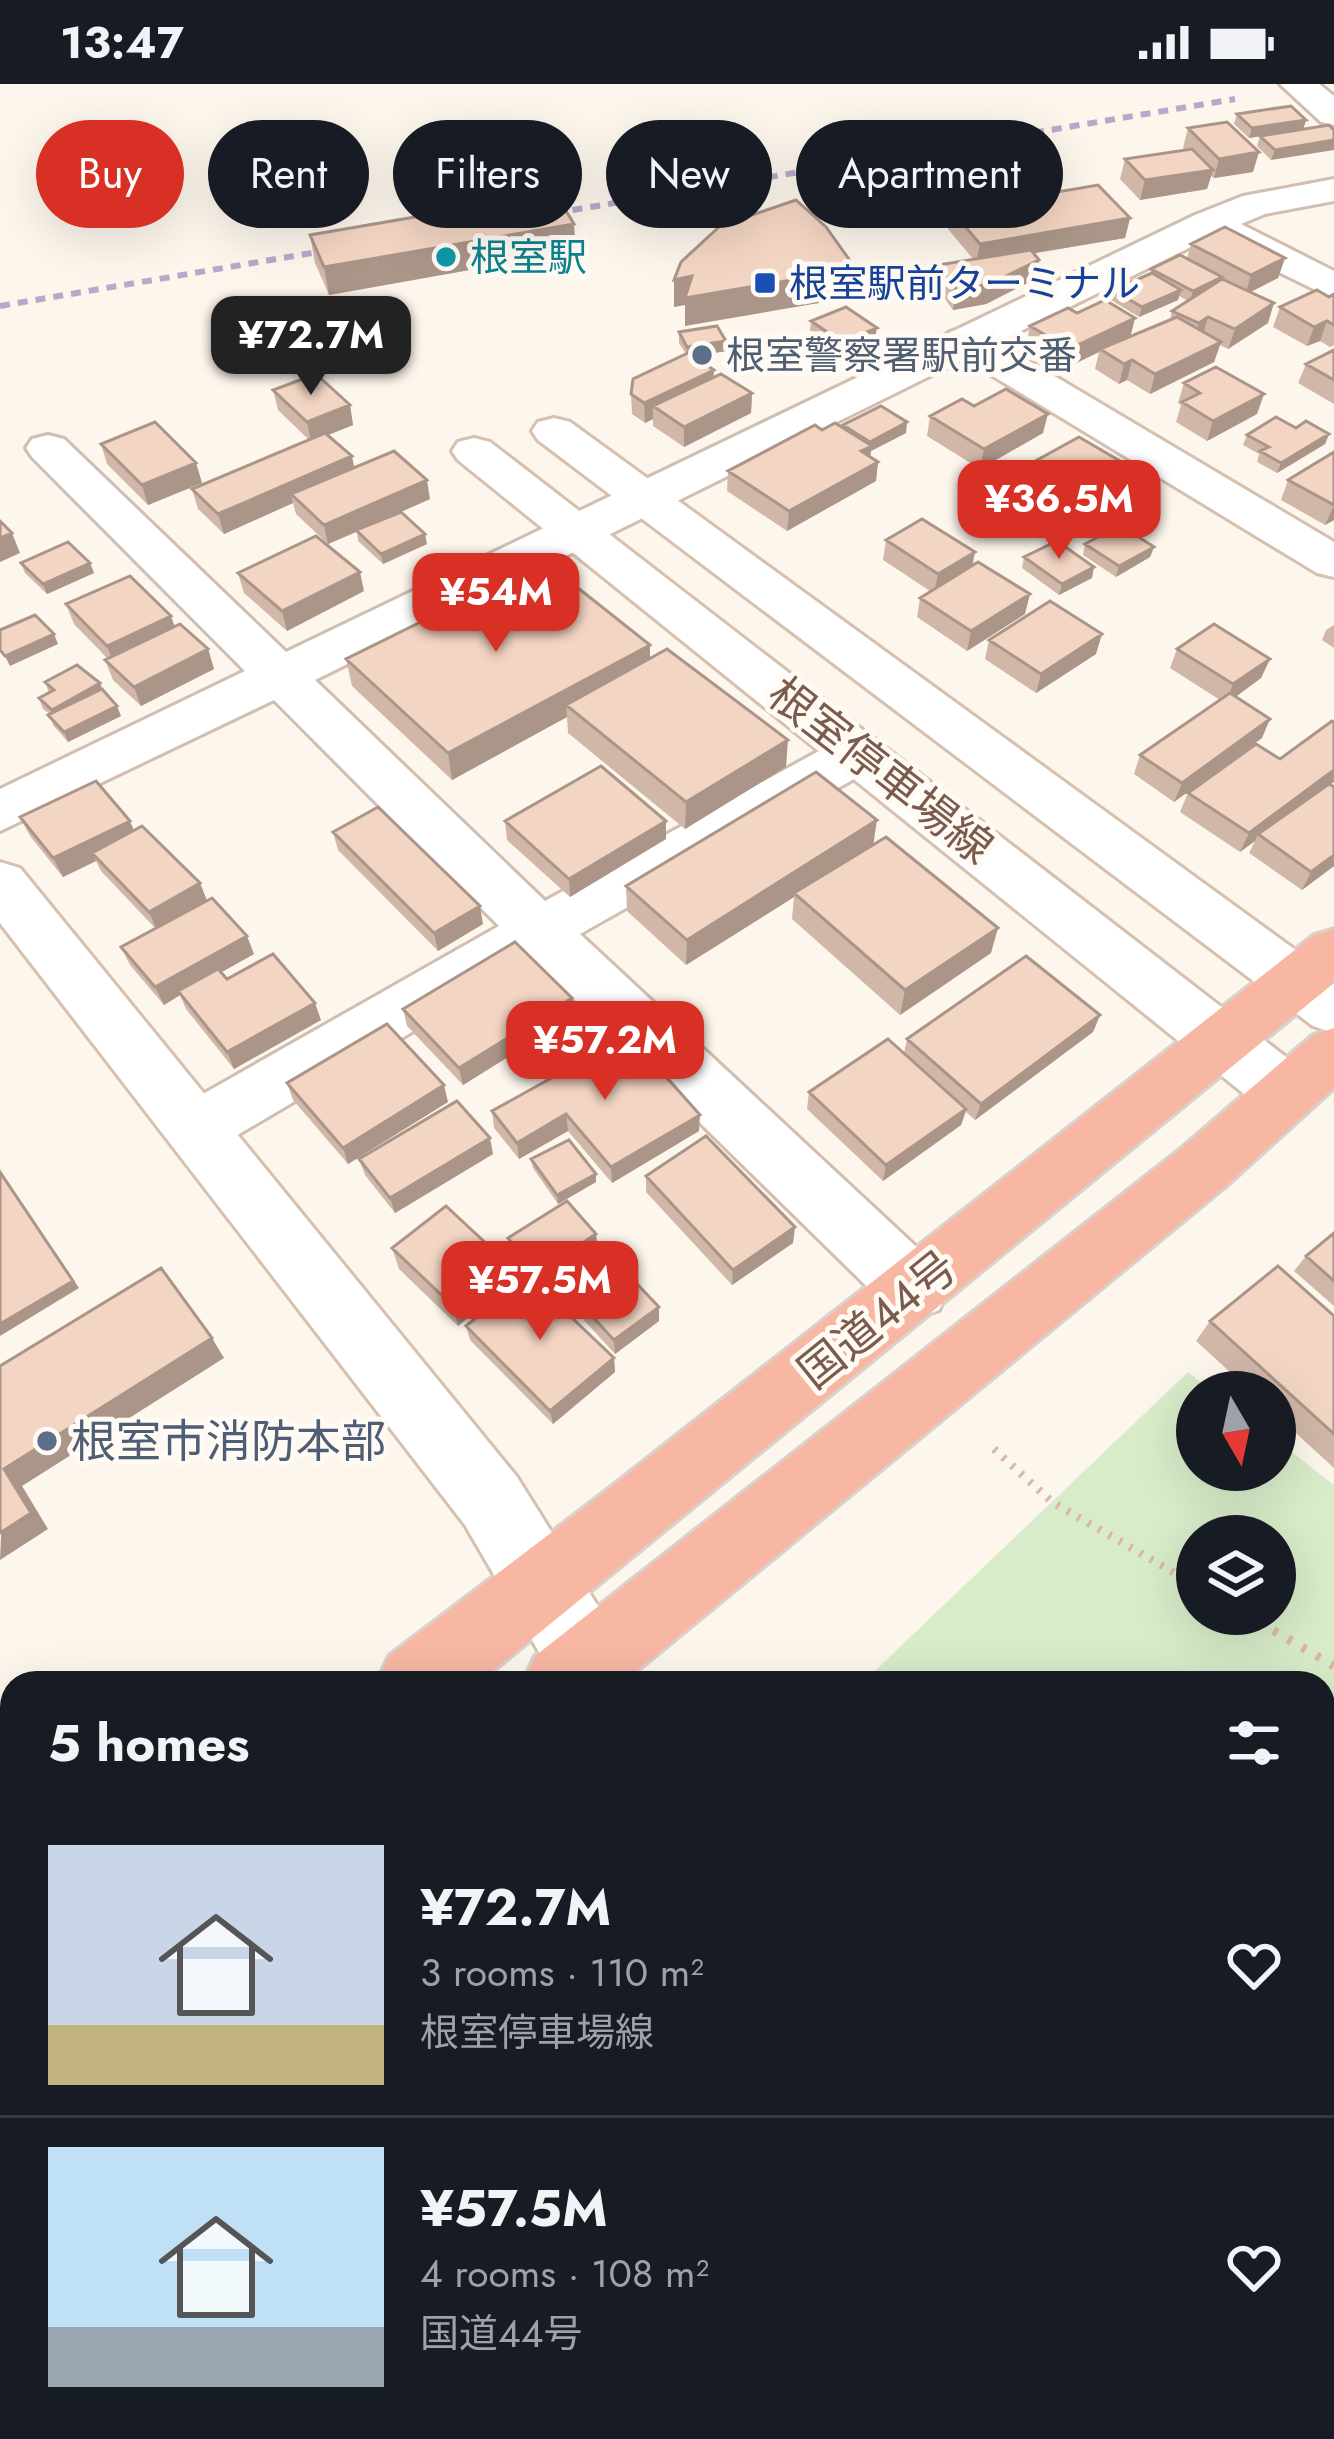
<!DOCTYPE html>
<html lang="en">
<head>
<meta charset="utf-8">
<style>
	:root { --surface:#171b24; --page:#20242c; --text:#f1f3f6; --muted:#9ea1a6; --line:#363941; --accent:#d93025 }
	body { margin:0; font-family:Jost,"Noto Sans JP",sans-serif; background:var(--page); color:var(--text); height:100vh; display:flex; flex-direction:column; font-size:45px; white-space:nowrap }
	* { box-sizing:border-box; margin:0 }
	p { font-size:39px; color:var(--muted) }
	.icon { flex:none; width:66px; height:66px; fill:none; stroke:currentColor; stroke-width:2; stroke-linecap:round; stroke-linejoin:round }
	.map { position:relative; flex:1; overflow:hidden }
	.sheet { position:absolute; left:0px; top:1587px; width:1335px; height:768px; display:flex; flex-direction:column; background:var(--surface); border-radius:36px 36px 0 0; box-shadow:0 12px 48px #0002 }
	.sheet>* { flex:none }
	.hud { position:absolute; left:36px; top:36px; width:1263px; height:108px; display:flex; gap:24px }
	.needle { width:78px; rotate:171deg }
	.buttons { position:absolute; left:1176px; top:1287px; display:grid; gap:24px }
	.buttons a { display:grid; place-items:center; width:120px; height:120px; border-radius:50%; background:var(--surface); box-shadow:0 12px 48px #0002; font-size:60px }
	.price { position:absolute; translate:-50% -102px; padding:0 27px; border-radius:24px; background:var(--accent); color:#fff; font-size:39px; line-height:78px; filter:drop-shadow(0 3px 6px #0008) }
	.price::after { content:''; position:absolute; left:50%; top:72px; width:36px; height:27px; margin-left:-18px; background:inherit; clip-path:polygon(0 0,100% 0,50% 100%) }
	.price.current { background:#222; color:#fff }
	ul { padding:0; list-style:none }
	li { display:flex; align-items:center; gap:36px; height:300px; padding:0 48px }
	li+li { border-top:3px solid var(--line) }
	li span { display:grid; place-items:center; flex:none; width:336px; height:240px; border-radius:0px; color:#555 }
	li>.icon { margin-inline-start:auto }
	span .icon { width:144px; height:144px; fill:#fffc; stroke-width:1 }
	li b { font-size:51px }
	h2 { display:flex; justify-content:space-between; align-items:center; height:144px; padding:0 48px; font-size:51px }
	.chip { padding:0 42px; border-radius:54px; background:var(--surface); box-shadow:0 12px 48px #0002; font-size:42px; line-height:108px }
	.chip.current { background:var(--accent); color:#fff }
	.status { display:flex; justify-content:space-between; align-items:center; height:84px; padding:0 60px; background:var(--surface); direction:ltr }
	.status svg { height:33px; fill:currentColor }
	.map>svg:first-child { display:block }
	.green { fill:#d8ecc9; fill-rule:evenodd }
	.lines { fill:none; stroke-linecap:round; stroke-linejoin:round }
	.street-casing { stroke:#d1beb0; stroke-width:6 }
	.secondary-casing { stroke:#d6c0b0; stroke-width:6 }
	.highway-casing { stroke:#dad1cd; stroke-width:6 }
	.path-far1 { stroke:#d9b8a5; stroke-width:8; stroke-dasharray:3 9; stroke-linecap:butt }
	.path { stroke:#d9b8a5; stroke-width:9; stroke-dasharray:4.5 12; stroke-linecap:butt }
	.street { fill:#fff; fill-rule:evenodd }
	.secondary { fill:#fff; fill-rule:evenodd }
	.highway { fill:#f7b7a3; fill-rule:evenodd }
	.rail { stroke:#b9a8c9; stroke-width:6; stroke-dasharray:10 8; stroke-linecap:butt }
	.wall { fill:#d1b7a8 }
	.shaded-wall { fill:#aa9588 }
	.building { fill:#f3d5c3; stroke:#aa9588; stroke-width:3 }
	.culture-dot { fill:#0f9aa8; stroke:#fffaf3; stroke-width:4.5 }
	.transit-dot { fill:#1a4fb4; stroke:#fffaf3; stroke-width:4.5 }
	.service-dot { fill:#5c6f8a; stroke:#fffaf3; stroke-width:4.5 }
	.labels { text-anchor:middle; stroke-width:10; stroke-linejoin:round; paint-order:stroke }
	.far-culture-label { font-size:39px; fill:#0d838f; stroke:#fffaf3; text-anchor:start }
	.far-transit-label { font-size:39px; fill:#164399; stroke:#fffaf3; text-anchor:start }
	.far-service-label { font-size:39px; fill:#4e5e75; stroke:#fffaf3; text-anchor:start }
	.street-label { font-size:45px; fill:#7a5c4d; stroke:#fffaf3 }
	.service-label { font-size:45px; fill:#4e5e75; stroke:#fffaf3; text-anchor:start }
</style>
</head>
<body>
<div class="status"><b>13:47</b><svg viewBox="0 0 49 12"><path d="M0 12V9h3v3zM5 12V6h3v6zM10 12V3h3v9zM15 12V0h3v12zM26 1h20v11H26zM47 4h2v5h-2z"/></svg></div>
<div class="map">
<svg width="1334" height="2355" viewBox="0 0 1334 2355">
	<rect width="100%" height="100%" fill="#fdf6ec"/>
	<path class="green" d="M1188,1288L1214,1308H1197V1386H1275V1355L1334,1401V2050L1323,2042V1599H862ZM1197,1452H1275V1530H1197Z"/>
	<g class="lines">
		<g class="street-casing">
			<path id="street" d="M1280,0H1319L1334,12V41L1321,38Z
				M1334,95V117L1265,130L1241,140L1334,187V215L1209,154L315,596L545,817L839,656L858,651L877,656L884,669L877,682L580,850L939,1184L948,1205L939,1226L915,1234L891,1226L534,876L217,1063L195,1071L173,1063L164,1045L173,1027L499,842L274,616L0,747V705L245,587L32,373L26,364L32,355L48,351L64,355L286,568L1195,131L1243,112Z"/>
		</g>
		<g class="secondary-casing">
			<path id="secondary" d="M965,244L980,248L1334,458V493L1317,489L950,266L944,257L950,248Z
				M554,334L570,338L1334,894V949L1313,942L538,356L532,347L538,338Z
				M474,354L490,358L1308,990L1317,1008L1308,1026L1286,1033L1264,1026L458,376L452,367L458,358Z
				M0,778L20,784L517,1393L629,1572L641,1599H557L465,1441L0,839Z
				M1323,2146L1334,2150V2246L1323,2242Z
				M1147,2343H1249L1254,2355H1152Z"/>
		</g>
		<g class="highway-casing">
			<path id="highway" d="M1334,845V899L478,1599H377L389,1572L606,1407L1314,851Z
				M1334,944V1004L1227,1101L622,1599H523L535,1572L1183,1063L1313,951Z
				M12,1864V1955L0,1960V1869Z
				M12,1991V2083L0,2088V1996Z"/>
		</g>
		<path class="path-far1" d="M994,1365L1052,1418L1197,1502"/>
		<path class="path" d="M1245,1530L1334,1582
			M1323,1704L1334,1680
			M1323,1755L1334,1763"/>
		<use href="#street" class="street"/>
		<use href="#secondary" class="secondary"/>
		<use href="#highway" class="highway"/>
		<path class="rail" d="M537,132L1235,15
			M0,222L347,163"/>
	</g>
	<path class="wall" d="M1237,30L1306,36L1303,45L1271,76L1257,62L1260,52L1249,54L1234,40Z
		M1188,44L1253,88L1214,94L1211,92L1207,105L1140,116L1120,95L1125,75L1185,66L1183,64Z
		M951,126L1130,134L1125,154L1034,169L1039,176L1035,195L986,220L953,226L935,201L938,181L973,175L948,145Z
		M310,151L576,167L329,211L315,179Z
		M1191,160L1285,174L1278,194L1250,208L1268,239L1228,265L1220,261L1214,278L1150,310L1127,296L1119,300L1095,285L1099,268L1064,285L1026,262L1030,242L1077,229L1135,234L1130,253L1170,236L1172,227L1188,217L1179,212L1178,216L1139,233L1111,216L1113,206L1150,190L1151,185L1187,174Z
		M1334,210V261L1330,263L1320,257L1307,262L1273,243L1280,223Z
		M811,237L875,254L841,268L810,247Z
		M679,248L726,267L693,273L713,293L752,309L751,329L684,363L653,342V335L645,339L632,330L631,310L686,270L679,259Z
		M1334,266V320L1298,299L1306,280Z
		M1184,299L1257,330L1207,357L1176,338L1181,321L1178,319Z
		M273,306L350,321L353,341L327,351L354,384L430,415L401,428L427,460L383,480L358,457L357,448L328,460L296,430L293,419L224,450L198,425L192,405L309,356L278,326Z
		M930,332L1043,349L980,385L927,352Z
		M843,341L906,349L871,367L870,373L878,378L876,397L787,447L727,407L728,387L822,346L843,344Z
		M1296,344L1329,350L1325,360L1277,389L1257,378L1259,370L1243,361L1247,351Z
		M101,360L196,379L202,399L148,421L107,380Z
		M1334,368V436L1325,441L1281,416L1288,396Z
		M1008,392L1131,407L1061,448L1004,412Z
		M886,456L975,468L972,481L1025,530L967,567L917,533L920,514L930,507L883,476Z
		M1085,460L1154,463L1150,473L1116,493L1083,471Z
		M1024,473L1092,494L1059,511L1022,484Z
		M21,479H90L94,489L47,510L25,489Z
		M238,489L364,507L287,547L244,509Z
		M66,520L175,542L208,565L214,585L141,622L113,596L105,576L108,575L74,540Z
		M1334,541V564L1322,556L1326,546Z
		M989,556L1096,570L1036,609L985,575Z
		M1177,565L1270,575L1261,594L1235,613L1262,654L1174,718L1134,690L1140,671L1220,616L1170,584Z
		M346,575H650L786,683L685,745L568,649L567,633L452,696L352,602Z
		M45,598L102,606L121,632L68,658L53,641L50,630L43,625L39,614L49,609Z
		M1280,675L1334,703V782L1302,806L1249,769L1255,757L1240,768L1180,728L1188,709Z
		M20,733L134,747L200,799L207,817L254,870L221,888L227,895L321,936L234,985L186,925L180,911L164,921L130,881L121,863L155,844L101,787L96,777L63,793L30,752Z
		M505,737L666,755L570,813L507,756Z
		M333,748L483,840L438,867L338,766Z
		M873,761L991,869L900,931L792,835L794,813L686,881L627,827L626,802Z
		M572,914L574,932L463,1001L407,942L403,925Z
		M1100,931L1093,948L975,1036L966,1028L961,1041L883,1097L807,1025L809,1008L904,969L907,955Z
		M629,951L699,1047L612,1099L568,1047L519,1075L494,1044L492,1027Z
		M287,999L448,1018L348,1080L293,1016Z
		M493,1070L395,1129L365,1091L359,1075Z
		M531,1075L596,1090V1098L558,1120L533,1084Z
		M646,1092L793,1159L732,1201L646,1108Z
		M1334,1149V1222L1294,1187L1306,1172Z
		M508,1154L597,1158L538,1196L510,1162Z
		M392,1164L510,1199L458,1242L399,1185Z
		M556,1193L659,1223V1237L615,1270L558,1208Z
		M1334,1232V1384L1275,1330V1308H1252L1196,1257L1210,1237Z
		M466,1242L614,1274L615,1288L553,1340L470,1256Z"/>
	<path class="shaded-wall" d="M1306,36L1303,46L1249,54L1252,44Z
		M1334,56V66L1271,76L1275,66Z
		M1259,68L1253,88L1214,94L1219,75Z
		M1213,86L1207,105L1140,116L1145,96Z
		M1130,134L1125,154L976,179L980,160Z
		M574,140L576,167L329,211L324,183Z
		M1285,174L1278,194L1245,211L1251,191Z
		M1039,176L1035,195L986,220L953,226L957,206Z
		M856,185L854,213L685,242V221L674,223V196L692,192Z
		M1222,193L1219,203L1190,217L1193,207Z
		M1181,206L1178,216L1139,233L1142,223Z
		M1274,219L1268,239L1228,265L1235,245Z
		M1208,233L1202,253L1193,259L1199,239Z
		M1135,234L1130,254L1100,265L1099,268L1064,285L1069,265Z
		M1327,237L1320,257L1307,262L1314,243Z
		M877,244L875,254L841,268L842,258Z
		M726,257V267L687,273V263Z
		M1221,258L1214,278L1150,310L1155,290Z
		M1132,276L1127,296L1119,300L1124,280Z
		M714,286L713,306L653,322V335L645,339L644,319Z
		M752,309L751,329L684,363V343Z
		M1264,310L1257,330L1207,357L1213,337Z
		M350,321L353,341L311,358L307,338Z
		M1048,330L1043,349L980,385L984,365Z
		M907,338L906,349L871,367L869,382L861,367L869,363L870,358Z
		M1329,350L1325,360L1277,389L1281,379Z
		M352,372L356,392L291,410L293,419L224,450L218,430Z
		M878,378L876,397L787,447L789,427Z
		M196,379L202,399L148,421L142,401Z
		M1137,387L1131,407L1061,448L1066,428Z
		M427,396L430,415L328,460L324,441Z
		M1334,421V436L1325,441Z
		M12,449L20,469L0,478V454Z
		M425,450L427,460L383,480L381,470Z
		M1154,463L1150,473L1116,493L1119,482Z
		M975,468L971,488L934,510L938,490Z
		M90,479L94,489L47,510L43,500Z
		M1094,483L1092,494L1059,511L1062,500Z
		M360,488L364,507L287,547L282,527Z
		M1030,510L1025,530L967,567L971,547Z
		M171,532L178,552L114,581L107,562Z
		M54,550L58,560L10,582L5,572Z
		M1102,550L1096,570L1036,609L1041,590Z
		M650,561V588L566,621L567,633L452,696L448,669Z
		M208,565L214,585L141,622L134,603Z
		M1270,575L1261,594L1226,620L1233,600Z
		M100,599L104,609L56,636L52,626Z
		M117,622L121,632L68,658L64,648Z
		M1270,635L1262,654L1174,718L1182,699Z
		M788,656L786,683L685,745L686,718Z
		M1334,686V698L1261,752L1258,750L1255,757L1240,768L1249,749Z
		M877,736L873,763L794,809V813L686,881L687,856Z
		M130,737L138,756L92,769L96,777L63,793L53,774Z
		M666,737V755L570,813L569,795Z
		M1334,771V782L1302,806L1311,788Z
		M200,799L207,817L157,846L149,828Z
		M480,822L483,840L438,867L434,849Z
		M998,844L991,869L900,931L905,906Z
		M247,852L254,870L181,911L178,907L180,911L164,921L155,903Z
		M572,914L574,932L463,1001L459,984Z
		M315,919L321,936L234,985L227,968Z
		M1100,931L1093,948L975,1036L981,1020Z
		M444,1001L448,1018L348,1080L343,1064Z
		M966,1025L961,1041L883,1097L886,1081Z
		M566,1030L568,1047L519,1075L517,1059Z
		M700,1031L699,1047L612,1099L611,1083Z
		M490,1054L493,1070L395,1129L390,1114Z
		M0,1088L79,1204L0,1252Z
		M596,1090V1098L558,1120L557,1111Z
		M795,1143L793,1159L732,1201L733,1186Z
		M596,1150L597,1158L538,1196L537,1189Z
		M506,1178L510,1199L458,1242L453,1222Z
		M659,1223V1237L615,1270L614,1256Z
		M212,1254L224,1274L22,1402L48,1445L0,1476L4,1385Z
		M614,1274L615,1288L553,1340L550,1327Z"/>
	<path class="building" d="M1291,22L1306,36L1252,44L1237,30Z
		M1227,38L1259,68L1219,75L1188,44Z
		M1329,41L1334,46V56L1275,66L1260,52Z
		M1192,65L1213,86L1145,96L1125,75Z
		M1098,101L1130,134L980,160L951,126Z
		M555,109L574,140L324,183L310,151Z
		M796,116L826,143L856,185L685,214L692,192L674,196L681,178L720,142Z
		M1225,143L1285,174L1251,191L1191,160Z
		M1031,166L1039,176L990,200L957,206L938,181Z
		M1180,171L1222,193L1193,207L1151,185Z
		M1152,189L1181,206L1142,223L1113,206Z
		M1222,195L1274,219L1235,245L1208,233L1199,239L1172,227Z
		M1317,206L1329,213L1334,210V241L1327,237L1314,243L1280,223Z
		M1105,216L1135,234L1069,265L1030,242L1068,224L1077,229Z
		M846,223L877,244L842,258L811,237Z
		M1177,233L1221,258L1155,290L1132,276L1124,280L1100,265Z
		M717,242L726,257L687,263L679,248Z
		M1334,266V296L1306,280Z
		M688,269L714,286L644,319L631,310L633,295Z
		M1216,283L1264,310L1213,337L1182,318L1200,309L1184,299Z
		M316,290L350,321L307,338L273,306Z
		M721,290L752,309L684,343L653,322Z
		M1006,305L1048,330L984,365L930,332L962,315L974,322Z
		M881,322L907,338L870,358L843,341Z
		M1276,333L1296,344L1306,337L1329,350L1281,379L1260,367L1269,363L1247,351Z
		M155,338L196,379L142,401L101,360Z
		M835,339L872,362L861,367L878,378L789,427L728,387L815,341L822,346Z
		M325,349L352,372L218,430L192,405Z
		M1079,353L1137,387L1066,428L1008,392Z
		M394,367L427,396L324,441L291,410Z
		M1334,368V421L1288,396Z
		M401,428L425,450L381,470L356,446Z
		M922,435L975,468L938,490L886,456Z
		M0,437L12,449L0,454Z
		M1120,441L1154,463L1119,482L1085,460Z
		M316,452L360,488L282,527L238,489Z
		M1057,457L1094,483L1062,500L1024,473Z
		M68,458L90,479L43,500L21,479Z
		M544,477L650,561L448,669L346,575Z
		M978,478L1030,510L971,547L920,514Z
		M130,492L171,532L107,562L66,520Z
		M1050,517L1102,550L1041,590L989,556Z
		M35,531L54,550L5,572L0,566V546Z
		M180,540L208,565L134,603L105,576Z
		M1214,540L1270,575L1233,600L1177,565Z
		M667,565L788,656L686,718L566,621Z
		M77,581L100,599L52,626L39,614L54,606L45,598Z
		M102,605L117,622L64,648L48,631Z
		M1230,609L1270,635L1182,699L1140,671Z
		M1332,637L1334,638V686L1249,749L1188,709L1256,660L1280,675Z
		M601,682L666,737L569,795L505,737Z
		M816,688L877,736L687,856L626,802Z
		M96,697L130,737L53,774L20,733Z
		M1329,700L1334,703V771L1311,788L1258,750Z
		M378,723L480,822L434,849L333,748Z
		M142,742L200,799L149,828L92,769Z
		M886,753L998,844L905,906L794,809Z
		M212,814L247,852L155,903L121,863Z
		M515,858L572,914L459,984L403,925Z
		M273,870L315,919L227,968L178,907L218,885L227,895Z
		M1026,872L1100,931L981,1020L907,955Z
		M387,940L444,1001L343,1064L287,999Z
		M629,951L700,1031L611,1083L566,1030L517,1059L492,1027Z
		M888,955L966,1025L886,1081L809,1008Z
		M457,1017L490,1054L390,1114L359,1075Z
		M706,1052L795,1143L733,1186L646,1092Z
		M569,1056L596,1090L557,1111L531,1075Z
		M0,1088L73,1197L0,1240Z
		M567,1117L596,1150L537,1189L508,1154Z
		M446,1122L506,1178L453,1222L392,1164Z
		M1334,1149V1197L1306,1172Z
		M600,1161L659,1223L614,1256L556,1193Z
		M1278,1182L1334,1232V1350L1210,1237Z
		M161,1184L212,1254L4,1385L31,1429L0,1449V1282Z
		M528,1192L614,1274L550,1327L466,1242Z"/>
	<circle class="culture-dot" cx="446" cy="173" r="12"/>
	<rect class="transit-dot" x="753" y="187" width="24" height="24" rx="6"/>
	<g class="service-dot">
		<circle cx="702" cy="271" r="12"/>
		<circle cx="47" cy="1357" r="12"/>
	</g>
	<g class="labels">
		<g class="far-culture-label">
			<text x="470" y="187">根室駅</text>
		</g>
		<g class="far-transit-label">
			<text x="789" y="213">根室駅前ターミナル</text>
		</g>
		<g class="far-service-label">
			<text x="726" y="285">根室警察署駅前交番</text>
		</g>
		<g class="street-label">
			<text transform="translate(881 686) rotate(38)" y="16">根室停車場線</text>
			<text transform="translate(877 1235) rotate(-39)" y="16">国道44号</text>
		</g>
		<g class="service-label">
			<text x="71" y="1373">根室市消防本部</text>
		</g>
	</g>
</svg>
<div class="buttons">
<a><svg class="needle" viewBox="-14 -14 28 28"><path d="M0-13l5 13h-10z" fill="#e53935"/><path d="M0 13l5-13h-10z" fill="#9ea1a6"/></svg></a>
<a><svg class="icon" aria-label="layers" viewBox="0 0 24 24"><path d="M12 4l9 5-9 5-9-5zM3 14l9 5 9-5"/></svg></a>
</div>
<b class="price current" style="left:311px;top:314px">¥72.7M</b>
<b class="price" style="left:1059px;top:478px">¥36.5M</b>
<b class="price" style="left:496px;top:571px">¥54M</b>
<b class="price" style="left:605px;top:1019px">¥57.2M</b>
<b class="price" style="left:540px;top:1259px">¥57.5M</b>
<div class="hud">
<a class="chip current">Buy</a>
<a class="chip">Rent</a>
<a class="chip">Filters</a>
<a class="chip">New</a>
<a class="chip">Apartment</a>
</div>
<section class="sheet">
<h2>5 homes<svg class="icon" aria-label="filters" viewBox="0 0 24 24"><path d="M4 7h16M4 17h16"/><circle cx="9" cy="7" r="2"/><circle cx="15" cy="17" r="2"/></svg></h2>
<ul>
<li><span style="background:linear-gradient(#c9d6e8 75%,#c2b280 0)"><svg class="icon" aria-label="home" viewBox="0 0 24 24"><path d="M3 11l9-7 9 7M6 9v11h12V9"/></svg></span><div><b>¥72.7M</b><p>3 rooms · 110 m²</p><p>根室停車場線</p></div><svg class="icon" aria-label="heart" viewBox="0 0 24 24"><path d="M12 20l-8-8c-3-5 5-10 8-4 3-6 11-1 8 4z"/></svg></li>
<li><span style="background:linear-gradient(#bfe0f5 75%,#9aa5b1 0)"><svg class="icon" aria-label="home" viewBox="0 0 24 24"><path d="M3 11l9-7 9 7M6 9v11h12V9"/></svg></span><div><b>¥57.5M</b><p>4 rooms · 108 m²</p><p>国道44号</p></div><svg class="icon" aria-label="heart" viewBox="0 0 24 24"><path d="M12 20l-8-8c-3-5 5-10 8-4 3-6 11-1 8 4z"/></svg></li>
</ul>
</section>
</div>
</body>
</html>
